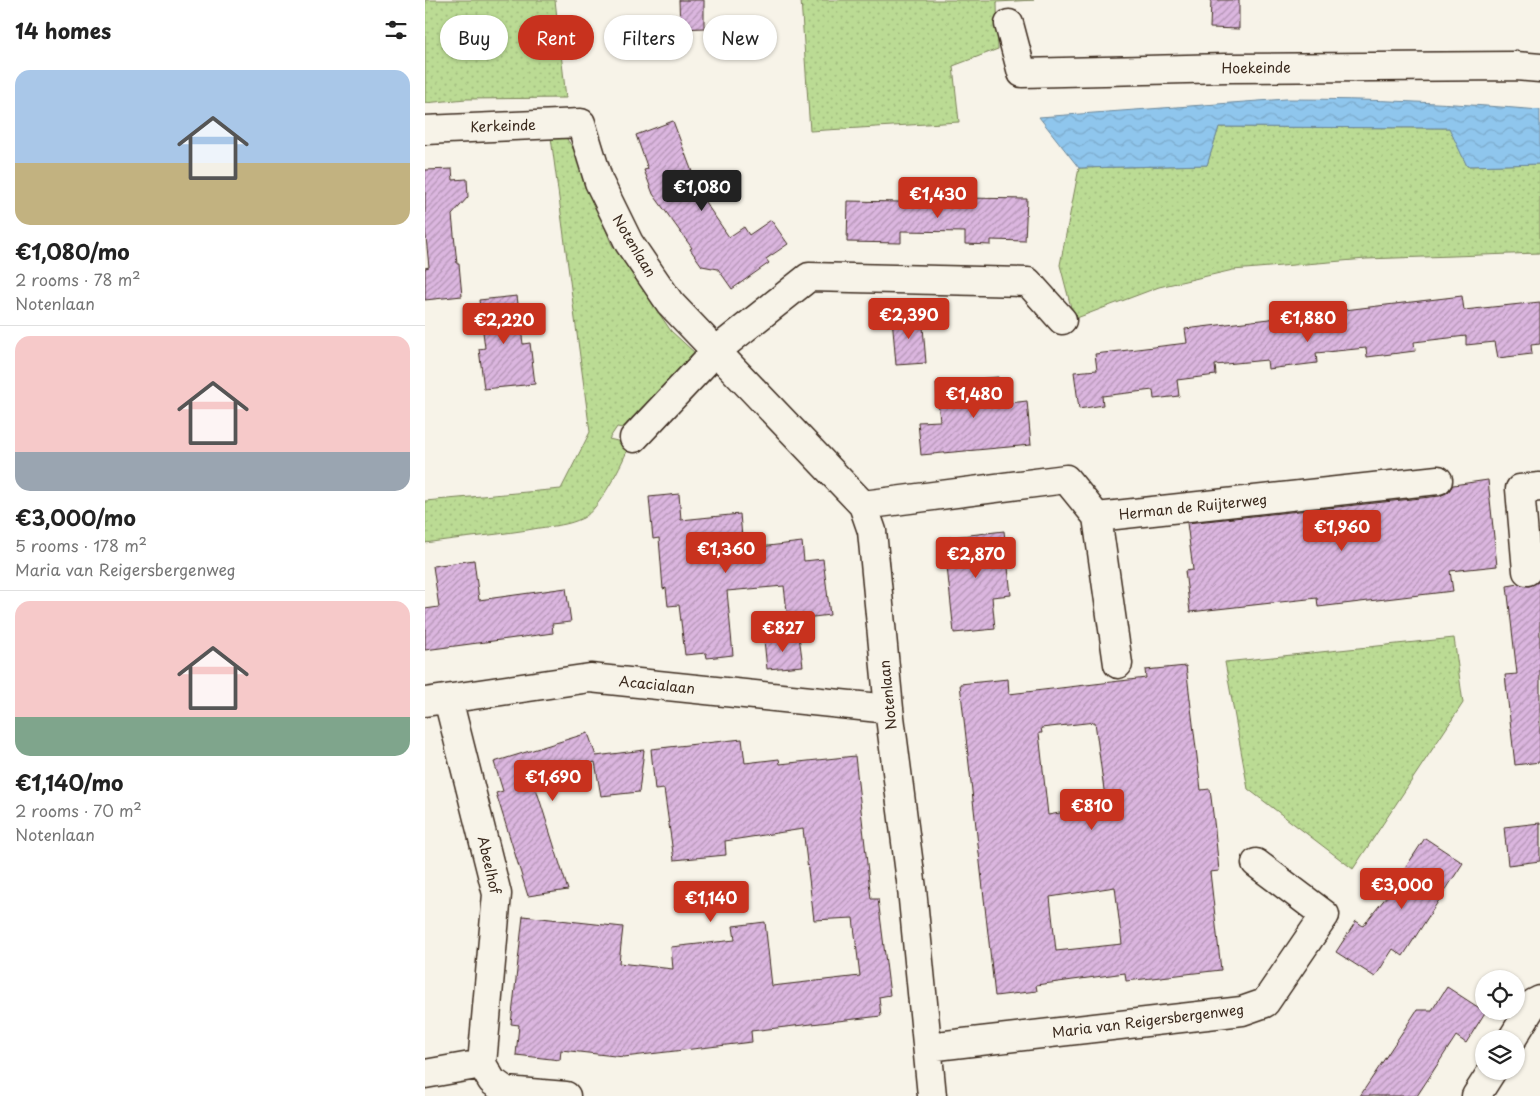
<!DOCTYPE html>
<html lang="en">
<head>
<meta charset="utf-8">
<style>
	:root { --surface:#fff; --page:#f2f2f2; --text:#222; --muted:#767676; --line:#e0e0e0; --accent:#c8321e }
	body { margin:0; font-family:"Playpen Sans",sans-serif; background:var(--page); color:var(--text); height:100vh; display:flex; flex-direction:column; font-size:19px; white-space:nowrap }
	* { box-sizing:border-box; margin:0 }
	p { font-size:16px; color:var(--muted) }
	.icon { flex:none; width:28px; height:28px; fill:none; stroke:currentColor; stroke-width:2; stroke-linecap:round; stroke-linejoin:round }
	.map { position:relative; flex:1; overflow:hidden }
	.drawer { display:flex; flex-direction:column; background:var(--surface); width:425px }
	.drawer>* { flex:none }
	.hud { position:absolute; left:15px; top:15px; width:475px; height:45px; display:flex; gap:10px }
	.tools { position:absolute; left:1050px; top:970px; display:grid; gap:10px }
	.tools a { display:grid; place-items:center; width:50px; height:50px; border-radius:50%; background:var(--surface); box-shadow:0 1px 4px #0004; font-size:25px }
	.price { position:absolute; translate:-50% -42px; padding:0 11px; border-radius:5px; background:var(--accent); color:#fff; font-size:16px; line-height:32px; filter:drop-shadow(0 1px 2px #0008) }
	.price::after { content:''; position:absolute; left:50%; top:30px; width:15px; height:11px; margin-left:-8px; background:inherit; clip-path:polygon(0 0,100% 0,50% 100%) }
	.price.selected { background:#222; color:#fff }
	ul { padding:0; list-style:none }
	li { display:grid; align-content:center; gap:10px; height:265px; padding:0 15px }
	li+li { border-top:1px solid var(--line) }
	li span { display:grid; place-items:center; height:155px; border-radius:15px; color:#555 }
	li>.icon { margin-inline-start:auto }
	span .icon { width:90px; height:90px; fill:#fffc; stroke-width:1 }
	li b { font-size:21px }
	h2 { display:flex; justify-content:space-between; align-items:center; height:60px; padding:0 15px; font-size:21px }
	.chip { padding:0 18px; border-radius:22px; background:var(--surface); box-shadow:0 1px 4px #0004; font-size:18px; line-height:45px }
	.chip.selected { background:var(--accent); color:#fff }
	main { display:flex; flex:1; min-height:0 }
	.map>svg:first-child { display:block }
	.grass { fill:url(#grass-dots); stroke:#7b8259 }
	.water { fill:url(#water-waves); stroke:#6d889a }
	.building { fill:url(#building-hatch); stroke:#3b2a1e; fill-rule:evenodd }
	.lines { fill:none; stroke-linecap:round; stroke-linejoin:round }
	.minor-casing { stroke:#3b2a1e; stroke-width:31 }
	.minor { stroke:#f7f3e8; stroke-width:28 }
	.labels { text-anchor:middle; stroke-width:4.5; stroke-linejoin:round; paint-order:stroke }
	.street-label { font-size:14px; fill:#3b2a1e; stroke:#f7f3e8 }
</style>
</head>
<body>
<main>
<section class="drawer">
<h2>14 homes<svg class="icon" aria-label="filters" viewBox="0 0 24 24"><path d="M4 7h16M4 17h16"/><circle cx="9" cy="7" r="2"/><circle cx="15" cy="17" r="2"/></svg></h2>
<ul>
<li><span style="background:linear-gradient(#a9c7e8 60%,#c2b280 0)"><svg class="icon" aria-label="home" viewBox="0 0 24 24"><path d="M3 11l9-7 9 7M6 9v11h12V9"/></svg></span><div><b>€1,080/mo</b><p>2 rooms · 78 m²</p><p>Notenlaan</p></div></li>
<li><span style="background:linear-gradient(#f6c9c9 75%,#9aa5b1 0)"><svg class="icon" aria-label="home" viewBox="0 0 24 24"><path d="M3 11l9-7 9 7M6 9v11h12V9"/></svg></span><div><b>€3,000/mo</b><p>5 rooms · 178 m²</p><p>Maria van Reigersbergenweg</p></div></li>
<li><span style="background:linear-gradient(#f6c9c9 75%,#7fa58c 0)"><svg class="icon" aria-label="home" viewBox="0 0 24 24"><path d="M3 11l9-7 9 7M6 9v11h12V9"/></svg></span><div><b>€1,140/mo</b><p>2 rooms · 70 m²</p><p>Notenlaan</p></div></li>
</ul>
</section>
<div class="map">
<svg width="1115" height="1096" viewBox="0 0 1115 1096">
	<defs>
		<pattern id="grass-dots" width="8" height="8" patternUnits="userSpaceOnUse" patternTransform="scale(1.25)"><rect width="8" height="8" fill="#bbdb94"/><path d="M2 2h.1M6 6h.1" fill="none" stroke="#a2bc7f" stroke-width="1.8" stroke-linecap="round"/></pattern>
		<pattern id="water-waves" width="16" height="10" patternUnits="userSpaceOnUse" patternTransform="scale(1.25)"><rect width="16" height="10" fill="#8fc6ed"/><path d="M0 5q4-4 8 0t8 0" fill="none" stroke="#7caacb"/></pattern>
		<pattern id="building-hatch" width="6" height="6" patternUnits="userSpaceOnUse" patternTransform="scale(1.25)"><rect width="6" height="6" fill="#dbb6df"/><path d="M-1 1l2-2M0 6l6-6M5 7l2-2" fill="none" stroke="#b394b4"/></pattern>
	</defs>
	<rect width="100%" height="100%" fill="#f7f3e8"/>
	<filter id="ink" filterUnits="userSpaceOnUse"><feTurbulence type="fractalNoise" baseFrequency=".02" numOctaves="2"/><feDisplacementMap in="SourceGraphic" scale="10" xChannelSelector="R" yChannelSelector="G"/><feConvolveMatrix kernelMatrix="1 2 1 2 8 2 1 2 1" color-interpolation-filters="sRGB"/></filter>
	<g filter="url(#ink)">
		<path class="grass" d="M0,0H130L141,98L41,99L0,103Z
			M376,0H609L572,2L573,49L528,66L534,122L385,131Z
			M794,127L1025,128L1042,166L1115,164V253L941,259L808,270L734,287L649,319L635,265L654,168L782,165Z
			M125,130L138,133L152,154L186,243L246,331L271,354L209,430L192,427L184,439L205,444C198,462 174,510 158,518C144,525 129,526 114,528C76,535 38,537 0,543V501L136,489L165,432Z
			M1029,638L1038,703L928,869L823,789L800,662Z"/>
		<path class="water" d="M861,99C946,99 1030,103 1115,110V164L1042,166L1024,128L794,127L782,165L654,168L614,117Z"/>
		<path class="building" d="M254,0H279V28L255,29Z
			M786,0H814V29L785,28Z
			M248,121L276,196L304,237L319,227L324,235L346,220L363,244L341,259L344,263L307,289L293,269L277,266L265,249L267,248L228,194L219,170L223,169L211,135Z
			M27,169L28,180L42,179L43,197L27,215L32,264H34L37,296L0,300V268L4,267L0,227V170Z
			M476,197L602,199L600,241L566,240V245L540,244V232L476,231V243L422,242L423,201L475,202Z
			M92,296L98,344L105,343L110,384L59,389L54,349L60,348L54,300Z
			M1037,296L1039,310L1115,302V344L1106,345L1107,354L1073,358L1070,342L1041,345V336L989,342L990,351L942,357L941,348L891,353L892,363L843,369L842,360L790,365L791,375L752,380L754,396L729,399L728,390L677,396L678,405L654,409L649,372L672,370L670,354L762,343L760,329Z
			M497,315L501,363L471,365L467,317Z
			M573,377L576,404L602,401L606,445L496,455L493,422L515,421L511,383Z
			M1063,480L1072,566L1025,571L1028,591L893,607L892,598L765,612L760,571L768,570L762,523L1015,496L1023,492L1028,485Z
			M254,494L256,520L315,514L318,549L377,542L379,561L398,559L405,615L363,620L359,586L302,591L308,655L282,658L281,653L260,655L254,605L243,606L241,588L238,589L234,538L228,539L224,497Z
			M579,531L586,595L567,597L570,629L529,633L519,538Z
			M49,560L54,600L141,588L146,622L127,624L128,633L0,650V609L14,607L8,566Z
			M1113,582H1115V762L1090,765L1080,675L1092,674L1082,586L1094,584L1104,586Z
			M374,636L378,666L342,669L339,640Z
			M761,666L776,790L785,789L790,830L794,871L785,872L796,970L701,981L700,973L611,985L612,991L570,996L535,684L583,679L584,694L721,678L720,670ZM670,722L681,805L623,815L614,733H617L616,728ZM690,887L697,944L631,951L625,897Z
			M163,733L171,756L219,750L214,792L176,796L170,762L109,782L143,890L103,896L71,793L78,791L69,762Z
			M317,739L320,763L354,759L355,764L430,756L446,899H453L465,995L454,997L456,1016L326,1031L327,1042L199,1057L136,1050L135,1060L91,1055L94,1025L86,1024L98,916L198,927L194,963L248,969L246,947L310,940L308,926L340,922L347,986L435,976L428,918L389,920L378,829L300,841L301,855L249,860L239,789L230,790L226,749Z
			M1115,823V861L1083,865L1079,827Z
			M1000,838L1038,863L978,956L968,949L950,977L911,952L931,921L938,926L970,886L969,885Z
			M1022,987L1059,1011H1061L1041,1043L1031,1036L992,1096H935L992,1010H1007Z"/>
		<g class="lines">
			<g class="minor-casing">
				<path id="minor" d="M584,24L597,73L802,68L1091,66L1115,68
					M0,130L156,123L174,182L204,243L245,303L438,505L447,531L464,709L487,889L507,1096
					M209,438L291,351L384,277L603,282L637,320
					M438,505L641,479L672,517L1013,480
					M672,517L693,664
					M1102,571L1095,489L1115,487
					M23,699L72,894L57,1064L67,1081L81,1091L141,1096
					M0,702L165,678L464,709
					M1087,1039L1109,1003L1115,1000
					M503,1047L817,1011L840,1003L900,915L831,863
					M0,1074L57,1064
					M1051,1096L1067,1071"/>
			</g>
			<use href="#minor" class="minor"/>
		</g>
	</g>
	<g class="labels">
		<g class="street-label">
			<text transform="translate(831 68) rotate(-1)" y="5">Hoekeinde</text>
			<text transform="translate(78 126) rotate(-2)" y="5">Kerkeinde</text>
			<text transform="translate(209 246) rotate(59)" y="5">Notenlaan</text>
			<text transform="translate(768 507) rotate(-6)" y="5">Herman de Ruijterweg</text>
			<text transform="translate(232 685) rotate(6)" y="5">Acacialaan</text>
			<text transform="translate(463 695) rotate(-96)" y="5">Notenlaan</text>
			<text transform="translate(64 865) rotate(77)" y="5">Abeelhof</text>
			<text transform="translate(723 1021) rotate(-7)" y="5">Maria van Reigersbergenweg</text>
		</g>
	</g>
</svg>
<div class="tools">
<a><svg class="icon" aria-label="locate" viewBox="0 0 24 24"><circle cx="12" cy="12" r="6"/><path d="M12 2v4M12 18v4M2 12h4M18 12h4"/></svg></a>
<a><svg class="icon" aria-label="layers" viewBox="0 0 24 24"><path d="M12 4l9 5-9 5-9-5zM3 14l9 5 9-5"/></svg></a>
</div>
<b class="price selected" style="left:277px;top:212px">€1,080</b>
<b class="price" style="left:513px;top:219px">€1,430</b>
<b class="price" style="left:484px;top:340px">€2,390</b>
<b class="price" style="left:883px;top:343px">€1,880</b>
<b class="price" style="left:79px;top:345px">€2,220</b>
<b class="price" style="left:549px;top:419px">€1,480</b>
<b class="price" style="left:917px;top:552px">€1,960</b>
<b class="price" style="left:301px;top:574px">€1,360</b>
<b class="price" style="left:551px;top:579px">€2,870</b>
<b class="price" style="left:358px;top:653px">€827</b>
<b class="price" style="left:128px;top:802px">€1,690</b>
<b class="price" style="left:667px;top:831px">€810</b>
<b class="price" style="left:977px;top:910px">€3,000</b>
<b class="price" style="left:286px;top:923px">€1,140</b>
<div class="hud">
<a class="chip">Buy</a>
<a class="chip selected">Rent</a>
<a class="chip">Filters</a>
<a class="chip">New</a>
</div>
</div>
</main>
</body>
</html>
